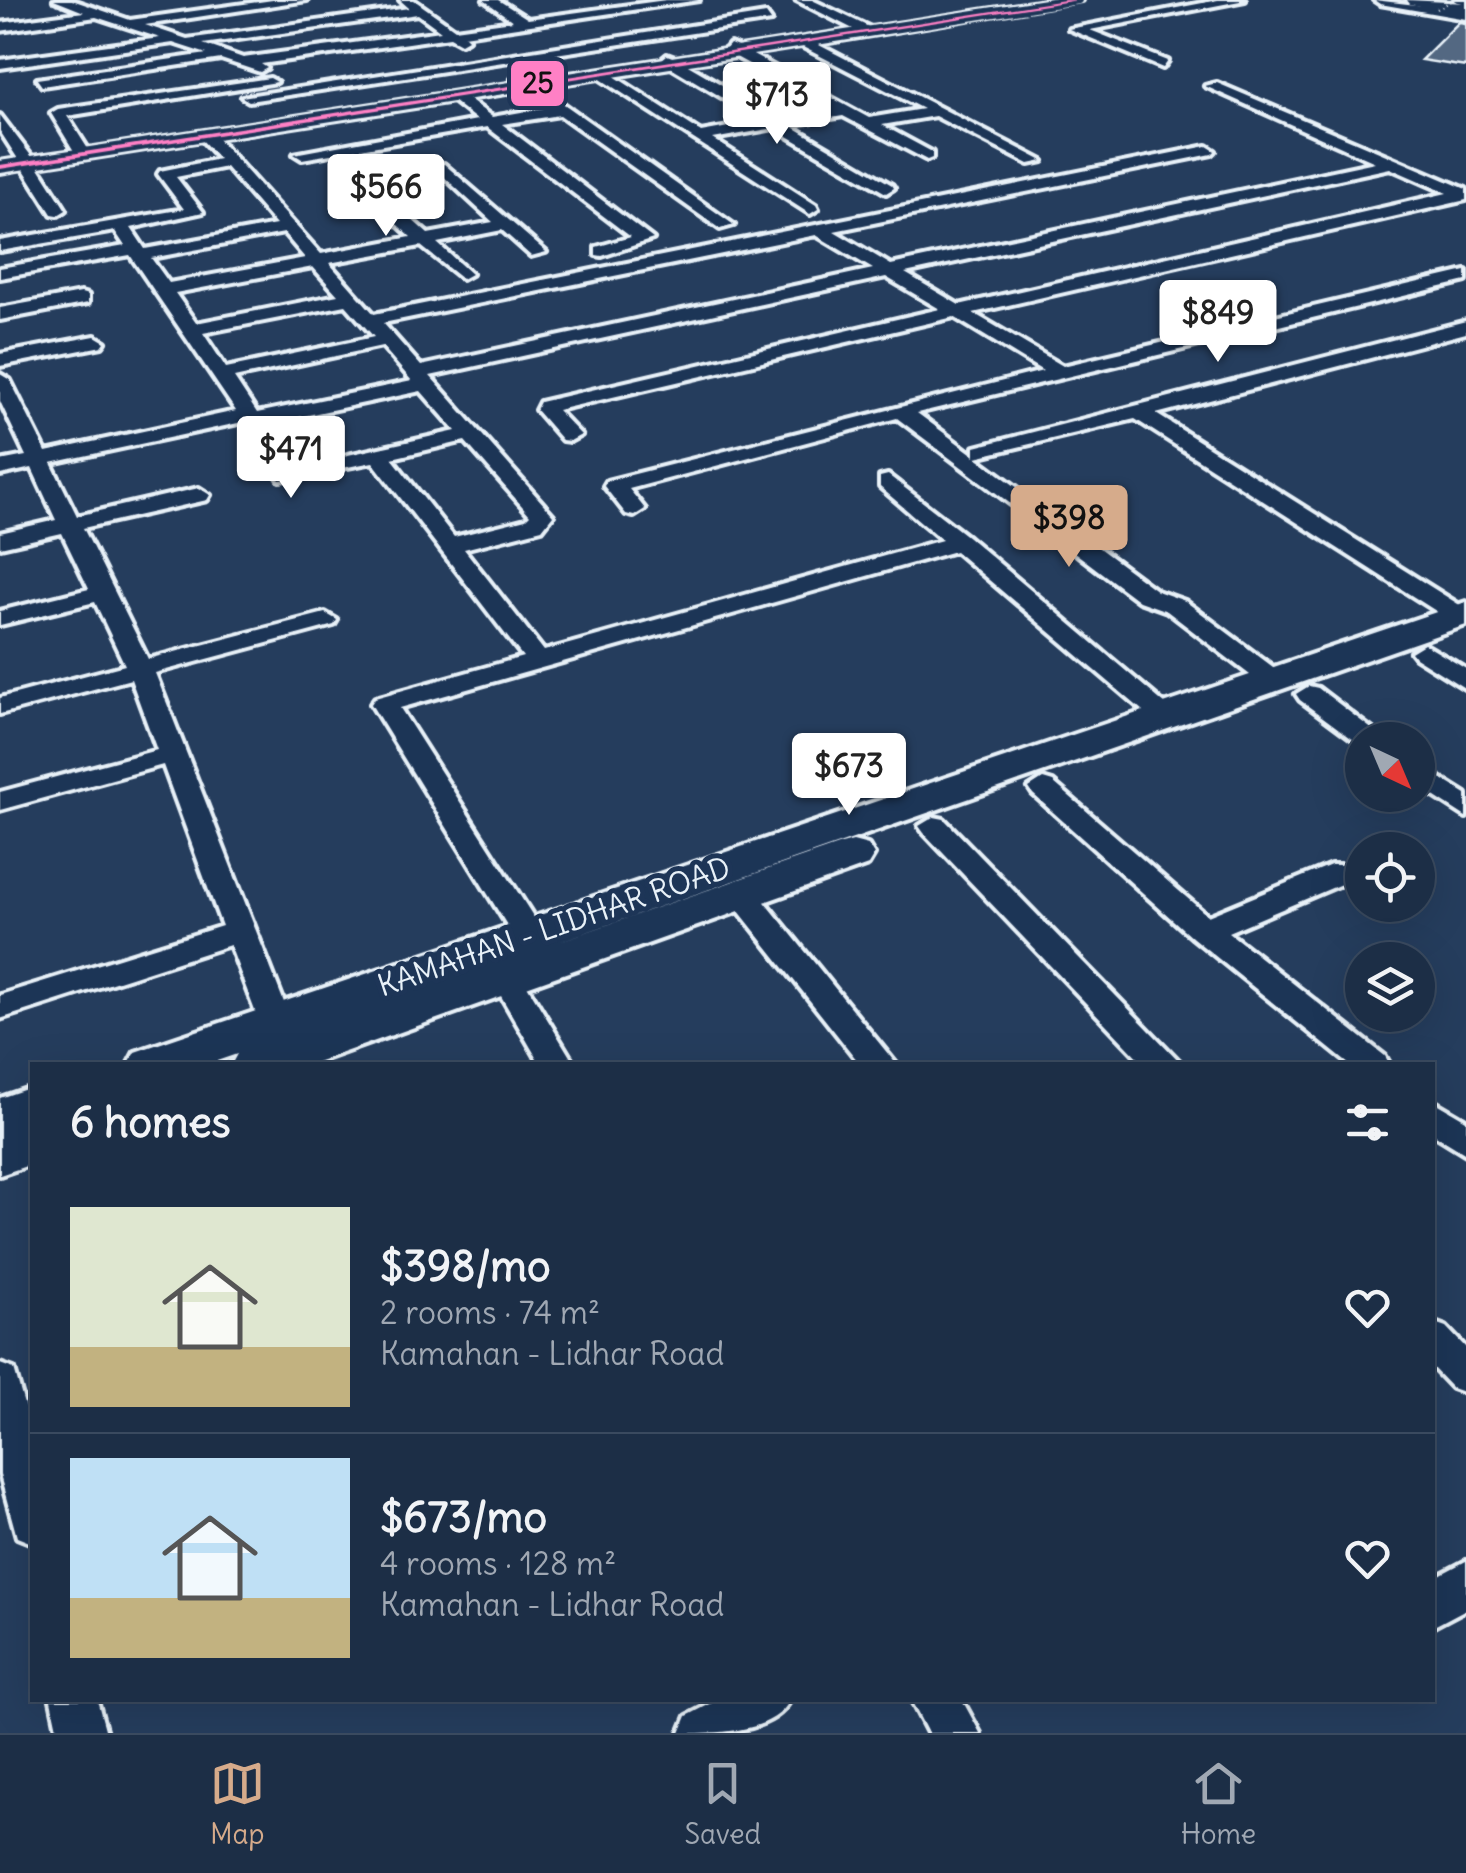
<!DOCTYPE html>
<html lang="en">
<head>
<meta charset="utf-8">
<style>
	:root { --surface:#1c2e46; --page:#293a51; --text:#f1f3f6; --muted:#a0a8b3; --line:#3a4a5f; --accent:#d6ab8b }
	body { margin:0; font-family:Delius,sans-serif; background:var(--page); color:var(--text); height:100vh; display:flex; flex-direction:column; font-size:38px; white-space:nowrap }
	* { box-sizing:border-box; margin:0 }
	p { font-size:32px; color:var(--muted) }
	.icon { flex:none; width:55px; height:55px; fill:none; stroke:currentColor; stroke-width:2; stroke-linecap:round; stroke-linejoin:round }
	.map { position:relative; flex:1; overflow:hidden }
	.side { position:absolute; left:30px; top:1062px; width:1405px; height:640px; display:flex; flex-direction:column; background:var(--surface); border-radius:0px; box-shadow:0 10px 40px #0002,0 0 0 2px var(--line) }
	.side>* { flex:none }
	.needle { width:65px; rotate:136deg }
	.fabs { position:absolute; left:1345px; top:722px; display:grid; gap:20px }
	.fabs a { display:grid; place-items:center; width:90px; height:90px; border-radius:50%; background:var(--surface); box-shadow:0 10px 40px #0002,0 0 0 2px var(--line); font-size:50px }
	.price { position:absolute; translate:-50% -85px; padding:0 22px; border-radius:10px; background:#fff; color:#222; font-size:32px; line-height:65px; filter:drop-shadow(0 2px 5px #0008) }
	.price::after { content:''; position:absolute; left:50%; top:60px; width:30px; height:22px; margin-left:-15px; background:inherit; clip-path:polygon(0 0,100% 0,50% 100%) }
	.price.current { background:var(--accent); color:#111 }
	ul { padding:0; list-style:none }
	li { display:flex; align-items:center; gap:30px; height:250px; padding:0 40px }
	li+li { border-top:2px solid var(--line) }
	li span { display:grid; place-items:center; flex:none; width:280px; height:200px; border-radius:0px; color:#555 }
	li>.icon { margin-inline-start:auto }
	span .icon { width:120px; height:120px; fill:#fffc; stroke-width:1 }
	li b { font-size:42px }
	h2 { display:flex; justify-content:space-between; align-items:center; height:120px; padding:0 40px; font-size:42px }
	.tabs { display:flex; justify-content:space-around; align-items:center; height:140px; border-top:2px solid var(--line); background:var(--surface); font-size:28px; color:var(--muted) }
	.tabs a { display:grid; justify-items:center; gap:5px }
	.tabs .current { color:var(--accent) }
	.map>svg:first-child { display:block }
	.building { fill:#536782; stroke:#e8f1f8; stroke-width:2.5 }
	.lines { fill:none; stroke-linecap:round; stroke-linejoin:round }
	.lane-casing { stroke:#e8f1f8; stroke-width:7 }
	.street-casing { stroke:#e8f1f8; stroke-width:8 }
	.secondary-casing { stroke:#e8f1f8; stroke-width:8 }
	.primary-casing { stroke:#e8f1f8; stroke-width:7 }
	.lane { fill:#1d3557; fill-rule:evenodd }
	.street { fill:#1d3557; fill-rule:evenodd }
	.secondary { fill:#1d3557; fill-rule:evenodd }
	.primary { fill:#1d3557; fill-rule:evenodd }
	.path-bridge { stroke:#e8f1f8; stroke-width:2.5; stroke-dasharray:1 4; stroke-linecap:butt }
	.bus-1-casing { stroke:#1d3557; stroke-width:8 }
	.bus-1 { fill:#ff80c5; fill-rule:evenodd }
	.labels { text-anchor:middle; stroke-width:10; stroke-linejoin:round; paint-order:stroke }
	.street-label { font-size:30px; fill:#e8f1f8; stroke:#1d3557 }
	.line-badge { stroke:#1d3557; stroke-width:4 }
	.pale-badge-label { font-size:28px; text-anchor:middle; font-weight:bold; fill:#111 }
</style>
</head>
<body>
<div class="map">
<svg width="1466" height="1733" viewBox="0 0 1466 1733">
	<rect width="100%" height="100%" fill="#253d5d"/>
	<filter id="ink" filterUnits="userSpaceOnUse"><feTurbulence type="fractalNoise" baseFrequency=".01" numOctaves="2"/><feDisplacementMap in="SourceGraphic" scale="20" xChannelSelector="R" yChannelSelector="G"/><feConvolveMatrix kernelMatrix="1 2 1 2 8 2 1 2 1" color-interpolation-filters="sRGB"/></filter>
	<g filter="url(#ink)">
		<path class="building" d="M1459,22L1466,23V67L1421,60Z"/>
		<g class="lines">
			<g class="lane-casing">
				<path id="lane" d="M1454,0H1466V4L1455,1Z"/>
			</g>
			<g class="street-casing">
				<path id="street" d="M54,0H72L130,20L273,0H307L145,25L187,39L409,8L400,0H414L455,29L513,21L484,0H498L528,19L666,0H699L464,35L468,39L461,43L450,37L261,64L267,68L260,72L221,59L42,86L37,79L207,54L173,43L0,68V60L160,38L96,17L0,31V23L84,12ZM418,14L441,31L243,58L203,44Z
					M796,0H812L871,28L1051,0H1081L817,44L1043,161L1029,164L935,116L882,125L932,152V158L927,160L843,116L790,125L892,185L894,188L886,193L774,128L713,139L816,205L818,209L810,214L599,78L540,87L734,225L720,229L560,115L502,124L653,239L602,256L596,255V247L631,237L487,127L302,159L294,154L477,120L453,101L217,138L321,254L411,237L355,186V180L444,164L546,252L531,256L502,230L437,243L471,274L462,279L421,246L329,263L374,314L1207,146L1215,151L1212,154L834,231L891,265L1375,162L1205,86L1217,83L1466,189V200L973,313L1063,366L1466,271V281L917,413L975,456V447L1466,321V333L1156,414L1466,609V621L1450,620L1135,419L976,457L1157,591L1185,601L1281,673L1285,679L1281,685H1263L1167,611L1139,601L897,418L629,489L645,509L634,516L626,514L604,486L607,481L1043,371L954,317L557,410L581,435L570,441L562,440L536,410L540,402L940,309L886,277L430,376L553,515L542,529L464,549L544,651L942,540L880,487V477L888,475L968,537L1179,716L1176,722H1156L955,551L400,708L545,935L540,943H518L371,704L375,698L523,657L373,462L280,480L243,422L51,463L77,516L199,488L210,495L207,500L83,528L148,659L325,613L337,620L334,625L155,673L292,1023L287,1032L275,1035L263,1032L230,945L0,1019V995L222,926L163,765L0,810V792L157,750L131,679L0,714V698L125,665L95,602L0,625V611L89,589L62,533L0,547V533L56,520L32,468L0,475V461L26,456L0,401V374L10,380L46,452L236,411L130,255L0,278V268L125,246L115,231L0,251V241L184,209L158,174L160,171L219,159L202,140L38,166L66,210L58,215L52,214L23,168L0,172V162L18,159L0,131V115L32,157L74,151L51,113L58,109L270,78L277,82L67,116L88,149L515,83L512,79L519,75L530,80L661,60L667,55L675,58L725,50L730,44L740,48L855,30ZM801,46L923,109L869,118L751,54ZM736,57L831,109L779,118L686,64ZM671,67L762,121L701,132L614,76ZM525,90L550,107L492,117L468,99ZM226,167L276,225L145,249L131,228L203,212L176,177ZM1390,168L1447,193L959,305L905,273ZM441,174L493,222L428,234L374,186ZM284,233L305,258L169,283L151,258ZM816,235L873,269L421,366L383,323ZM313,267L338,295L196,323L175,293ZM346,305L374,337L226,368L203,333ZM382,346L412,381L257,413L234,378ZM421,391L456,431L294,467L265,424ZM465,441L530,515L526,519L454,537L392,458Z
					M1218,0H1245L1090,30L1168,61L1163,68L1069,29Z
					M1374,0L1466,11V19L1380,4Z
					M766,14L771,21L249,101L242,97Z
					M81,293L88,295V303L0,320V308Z
					M95,336L105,342L102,346L0,366V354Z
					M1424,644L1466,669V689L1415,657L1411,652Z
					M1309,686L1318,688L1386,740H1362V746L1300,700L1296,694Z
					M1418,764L1466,794V817L1418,786Z
					M1043,779L1053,782L1208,916L1331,865H1353L1357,872L1353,879L1228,932L1385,1056L1390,1065H1350L1193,938L1033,794L1029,788Z
					M934,817L944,819L1183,1065H1145L924,833L919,826Z
					M742,884L753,887L897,1065H861L731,901L727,894L731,887Z
					M506,966L517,969L575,1065H541L490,977L495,969Z
					M1432,1100L1466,1120V1154L1432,1133Z
					M1432,1322L1446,1327L1466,1348V1393L1452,1388L1432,1367Z
					M0,1364L14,1369L32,1433V1543L17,1537L0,1475Z
					M1466,1561V1609L1432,1627V1579Z
					M51,1700H97L106,1733H58Z
					M718,1700H790C773,1733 719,1733 680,1733L687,1716Z
					M911,1700H962L980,1733H928Z"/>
			</g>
			<g class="secondary-casing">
				<path id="secondary" d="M1466,602V625L549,945L838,845L853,841L868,845L874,855L868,865L308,1065H231L237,1054L205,1065H128L135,1052Z
					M32,1087V1164L0,1175V1098Z"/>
			</g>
			<g class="primary-casing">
				<path id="primary" d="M1407,0L1466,3V15L1410,4Z"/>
			</g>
			<use href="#lane" class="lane"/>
			<use href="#street" class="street"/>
			<use href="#secondary" class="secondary"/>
			<use href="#primary" class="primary"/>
			<path class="path-bridge" d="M1437,9L1453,0"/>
			<g class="bus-1-casing">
				<path id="bus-1" d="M1065,0H1078L0,169V165Z"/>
			</g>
			<use href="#bus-1" class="bus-1"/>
		</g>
	</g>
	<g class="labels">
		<g class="street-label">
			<text transform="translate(554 927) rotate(-19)" y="10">KAMAHAN - LIDHAR ROAD</text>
		</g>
	</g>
	<rect class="line-badge" x="509" y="59" width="57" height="49" rx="10" fill="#ff80c5"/>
	<g class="pale-badge-label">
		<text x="538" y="93">25</text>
	</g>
</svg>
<div class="fabs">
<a><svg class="needle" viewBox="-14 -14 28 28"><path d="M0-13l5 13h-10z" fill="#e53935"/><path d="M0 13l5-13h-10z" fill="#a0a8b3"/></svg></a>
<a><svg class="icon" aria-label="locate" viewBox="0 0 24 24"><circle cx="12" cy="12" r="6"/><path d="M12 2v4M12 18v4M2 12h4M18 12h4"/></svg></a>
<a><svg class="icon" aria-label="layers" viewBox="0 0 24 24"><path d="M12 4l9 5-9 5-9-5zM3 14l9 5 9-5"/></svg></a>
</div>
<b class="price" style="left:777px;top:147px">$713</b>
<b class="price" style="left:386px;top:239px">$566</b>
<b class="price" style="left:1218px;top:365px">$849</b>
<b class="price" style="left:291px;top:501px">$471</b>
<b class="price current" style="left:1069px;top:570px">$398</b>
<b class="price" style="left:849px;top:818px">$673</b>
<section class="side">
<h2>6 homes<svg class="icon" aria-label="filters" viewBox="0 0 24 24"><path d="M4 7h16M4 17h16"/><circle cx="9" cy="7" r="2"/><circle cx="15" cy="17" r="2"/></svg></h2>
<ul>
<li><span style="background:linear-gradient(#dfe7d0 70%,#c2b280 0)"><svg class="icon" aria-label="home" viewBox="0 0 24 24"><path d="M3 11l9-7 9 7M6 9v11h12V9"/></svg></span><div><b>$398/mo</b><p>2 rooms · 74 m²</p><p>Kamahan - Lidhar Road</p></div><svg class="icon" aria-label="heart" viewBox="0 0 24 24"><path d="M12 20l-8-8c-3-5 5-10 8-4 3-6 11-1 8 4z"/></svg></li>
<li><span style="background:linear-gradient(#bfe0f5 70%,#c2b280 0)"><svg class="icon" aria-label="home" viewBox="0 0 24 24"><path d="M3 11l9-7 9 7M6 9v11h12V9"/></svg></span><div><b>$673/mo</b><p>4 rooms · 128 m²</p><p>Kamahan - Lidhar Road</p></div><svg class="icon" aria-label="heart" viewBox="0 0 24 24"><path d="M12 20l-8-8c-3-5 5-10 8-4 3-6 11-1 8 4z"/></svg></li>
</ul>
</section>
</div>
<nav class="tabs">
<a class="current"><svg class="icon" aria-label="map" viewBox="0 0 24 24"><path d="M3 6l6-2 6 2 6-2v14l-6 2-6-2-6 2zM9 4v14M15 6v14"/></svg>Map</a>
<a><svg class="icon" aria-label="saved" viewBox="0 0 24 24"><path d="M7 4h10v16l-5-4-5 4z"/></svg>Saved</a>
<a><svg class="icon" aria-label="home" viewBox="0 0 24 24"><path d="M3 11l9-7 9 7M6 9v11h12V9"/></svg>Home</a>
</nav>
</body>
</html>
